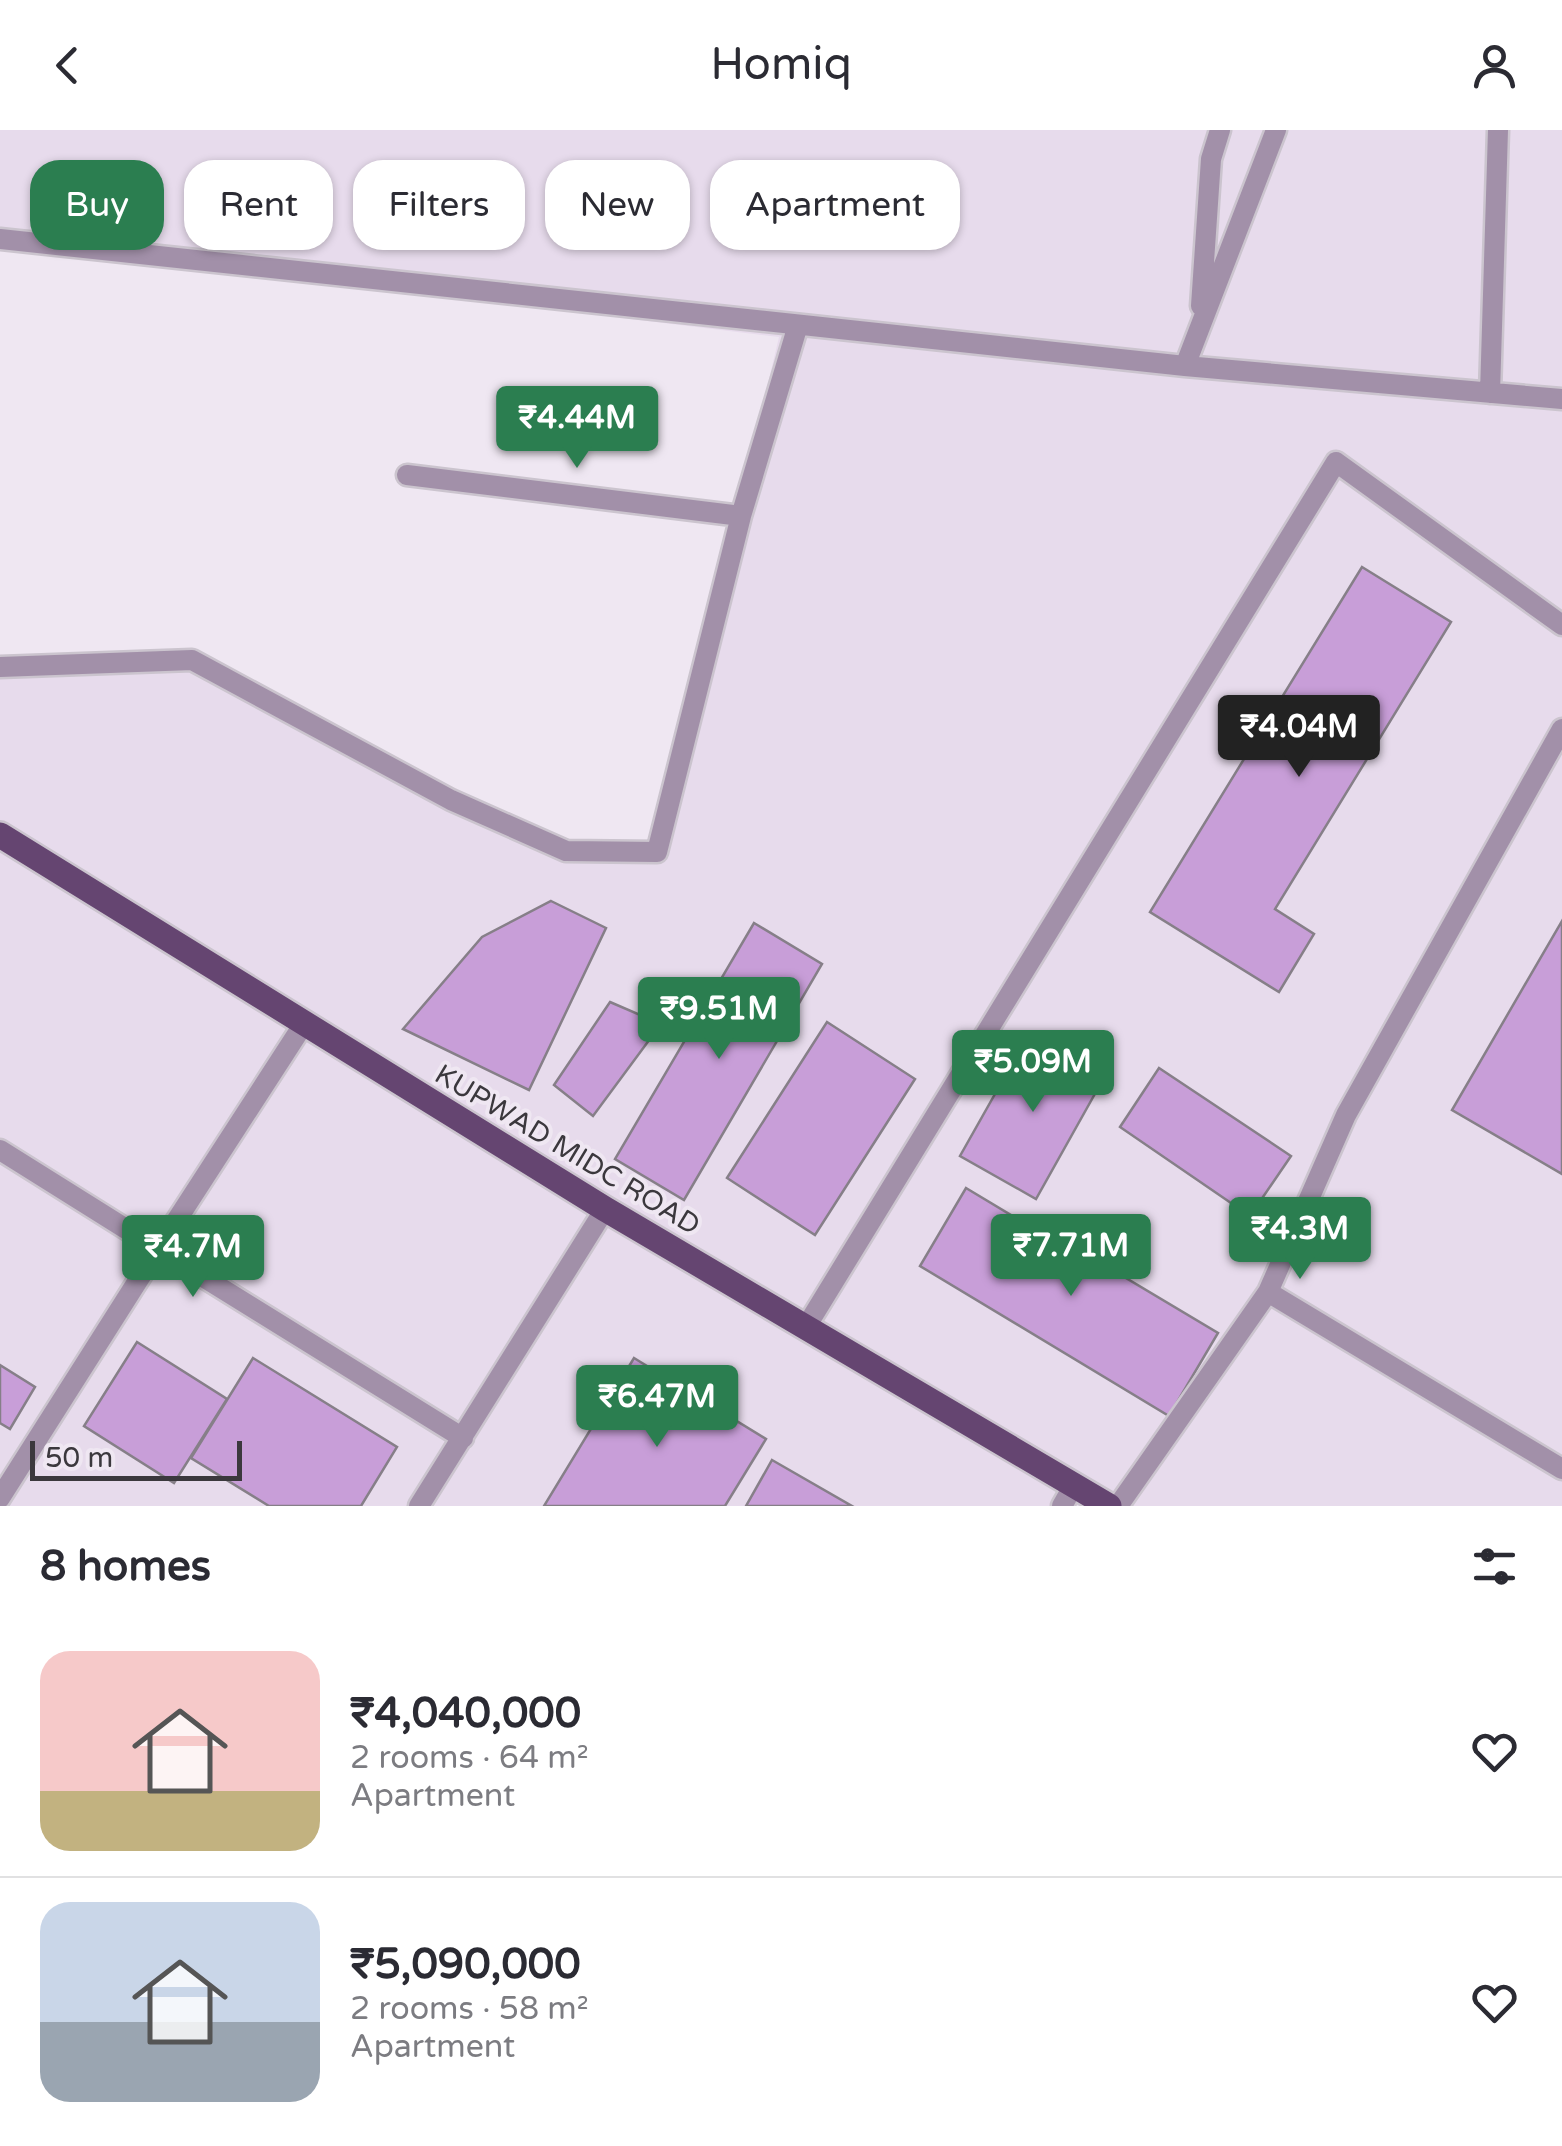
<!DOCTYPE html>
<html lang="en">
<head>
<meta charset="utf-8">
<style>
	:root { --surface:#fff; --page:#f7f7f7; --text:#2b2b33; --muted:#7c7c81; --line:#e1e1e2; --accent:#2b7e50 }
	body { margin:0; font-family:"Varela Round",sans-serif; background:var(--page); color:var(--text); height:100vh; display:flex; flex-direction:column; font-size:38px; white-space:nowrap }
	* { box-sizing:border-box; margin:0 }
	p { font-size:32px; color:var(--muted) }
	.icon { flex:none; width:55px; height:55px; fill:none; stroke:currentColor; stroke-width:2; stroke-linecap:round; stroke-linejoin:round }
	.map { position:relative; height:1376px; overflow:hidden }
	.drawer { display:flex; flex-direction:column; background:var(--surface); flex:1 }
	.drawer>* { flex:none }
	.guide { position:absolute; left:30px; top:30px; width:1000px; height:90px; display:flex; gap:20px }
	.scale { position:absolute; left:30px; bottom:25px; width:212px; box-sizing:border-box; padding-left:10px; border:5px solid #3b383d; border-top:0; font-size:28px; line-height:35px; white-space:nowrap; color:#3b383d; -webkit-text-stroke:8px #efe7f2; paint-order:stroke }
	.price { position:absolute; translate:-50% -85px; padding:0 22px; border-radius:10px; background:var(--accent); color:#fff; font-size:32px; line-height:65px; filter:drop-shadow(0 2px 5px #0008) }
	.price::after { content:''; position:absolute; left:50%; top:60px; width:30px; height:22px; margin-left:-15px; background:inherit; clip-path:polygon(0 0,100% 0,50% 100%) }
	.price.active { background:#222; color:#fff }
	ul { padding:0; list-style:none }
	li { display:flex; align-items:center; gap:30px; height:250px; padding:0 40px }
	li+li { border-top:2px solid var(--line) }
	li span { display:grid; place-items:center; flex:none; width:280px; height:200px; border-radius:30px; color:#555 }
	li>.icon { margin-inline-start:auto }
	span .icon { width:120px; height:120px; fill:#fffc; stroke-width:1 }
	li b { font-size:42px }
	h2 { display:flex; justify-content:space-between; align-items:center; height:120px; padding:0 40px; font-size:42px }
	.tag { padding:0 35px; border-radius:30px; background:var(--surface); box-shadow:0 2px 8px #0004; font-size:35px; line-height:90px }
	.tag.active { background:var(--accent); color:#fff }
	header { display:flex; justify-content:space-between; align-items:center; height:130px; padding:0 40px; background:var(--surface); font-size:45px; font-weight:600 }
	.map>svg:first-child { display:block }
	.built { fill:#e7dbec }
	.building { fill:#c89ed8; stroke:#867f88; stroke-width:2.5 }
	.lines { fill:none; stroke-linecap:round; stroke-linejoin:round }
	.street-casing { stroke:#cbc4ce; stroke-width:25 }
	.primary-casing { stroke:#cbc4ce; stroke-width:30 }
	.street { stroke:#a290a9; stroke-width:20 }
	.primary { stroke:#654571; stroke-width:25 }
	.labels { text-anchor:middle; stroke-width:8; stroke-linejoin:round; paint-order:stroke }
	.street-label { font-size:28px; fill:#3b383d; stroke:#efe7f2 }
</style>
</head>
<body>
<header><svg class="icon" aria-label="back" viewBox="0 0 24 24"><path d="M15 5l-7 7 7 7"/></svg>Homiq<svg class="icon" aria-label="person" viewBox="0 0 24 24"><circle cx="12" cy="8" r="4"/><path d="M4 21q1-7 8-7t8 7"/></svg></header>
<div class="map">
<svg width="1562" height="1376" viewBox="0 0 1562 1376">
	<rect width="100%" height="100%" fill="#efe7f2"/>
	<path class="built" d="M0,0H1562V1376H0V534L192,530L451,670L607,721L657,722L779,207L0,112Z"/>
	<path class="building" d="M1362,437L1451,492L1275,779L1314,804L1279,862L1150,782Z
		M551,771L606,798L529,960L403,899L482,807Z
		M1562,791V1044L1452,980Z
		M754,793L822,834L684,1070L615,1029Z
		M610,872L661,894L593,986L554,955Z
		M827,892L915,949L815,1105L727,1048Z
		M1030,902L1106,944L1036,1069L960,1026Z
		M1159,938L1291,1026L1250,1086L1120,997Z
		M966,1058L1049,1108L1062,1087L1126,1126L1116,1142L1218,1203L1169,1286L920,1136Z
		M137,1212L227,1269L174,1353L84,1296Z
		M253,1228L397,1317L361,1376H269L191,1328Z
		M634,1228L766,1309L725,1376H544Z
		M0,1235L35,1257L10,1299L0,1293Z
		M772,1330L852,1376H746Z"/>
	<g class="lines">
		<g class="street-casing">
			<path id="street" d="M0,109L1185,236L1562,269
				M1201,176L1211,29L1220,0
				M1185,236L1276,0
				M1490,263L1498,0
				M407,345L741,386
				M0,537L192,530L451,670L566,721L657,722L741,386L798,195
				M0,1020L158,1119L305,892
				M1268,1162L1346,985L1562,599
				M806,1197L1336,332L1562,495
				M0,1368L158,1119L463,1308
				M419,1376L605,1079
				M1062,1376L1074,1355
				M1118,1376L1268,1162L1562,1339"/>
		</g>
		<g class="primary-casing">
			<path id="primary" d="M0,705L605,1079L1109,1376"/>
		</g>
		<use href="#street" class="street"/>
		<use href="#primary" class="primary"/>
	</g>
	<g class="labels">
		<g class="street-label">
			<text transform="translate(568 1019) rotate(31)" y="10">KUPWAD MIDC ROAD</text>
		</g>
	</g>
</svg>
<div class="scale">50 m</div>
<b class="price" style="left:577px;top:341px">₹4.44M</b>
<b class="price active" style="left:1299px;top:650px">₹4.04M</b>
<b class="price" style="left:719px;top:932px">₹9.51M</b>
<b class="price" style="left:1033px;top:985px">₹5.09M</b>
<b class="price" style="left:1300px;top:1152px">₹4.3M</b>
<b class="price" style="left:1071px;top:1169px">₹7.71M</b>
<b class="price" style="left:193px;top:1170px">₹4.7M</b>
<b class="price" style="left:657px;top:1320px">₹6.47M</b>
<div class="guide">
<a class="tag active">Buy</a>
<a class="tag">Rent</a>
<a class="tag">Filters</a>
<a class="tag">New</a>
<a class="tag">Apartment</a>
</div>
</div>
<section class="drawer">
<h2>8 homes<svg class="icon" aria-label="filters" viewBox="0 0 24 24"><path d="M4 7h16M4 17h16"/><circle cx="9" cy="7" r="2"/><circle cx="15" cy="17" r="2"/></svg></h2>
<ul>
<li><span style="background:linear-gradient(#f6c9c9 70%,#c2b280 0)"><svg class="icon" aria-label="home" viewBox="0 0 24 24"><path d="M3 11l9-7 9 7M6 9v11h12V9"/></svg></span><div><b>₹4,040,000</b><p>2 rooms · 64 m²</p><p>Apartment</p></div><svg class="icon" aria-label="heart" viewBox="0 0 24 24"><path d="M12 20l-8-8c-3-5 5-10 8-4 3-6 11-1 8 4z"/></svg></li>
<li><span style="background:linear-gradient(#c9d6e8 60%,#9aa5b1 0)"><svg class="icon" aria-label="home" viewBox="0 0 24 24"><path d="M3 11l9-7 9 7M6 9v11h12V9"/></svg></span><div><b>₹5,090,000</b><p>2 rooms · 58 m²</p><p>Apartment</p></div><svg class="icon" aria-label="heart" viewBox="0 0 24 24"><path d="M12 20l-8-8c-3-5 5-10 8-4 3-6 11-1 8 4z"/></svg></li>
</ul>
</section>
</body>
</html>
